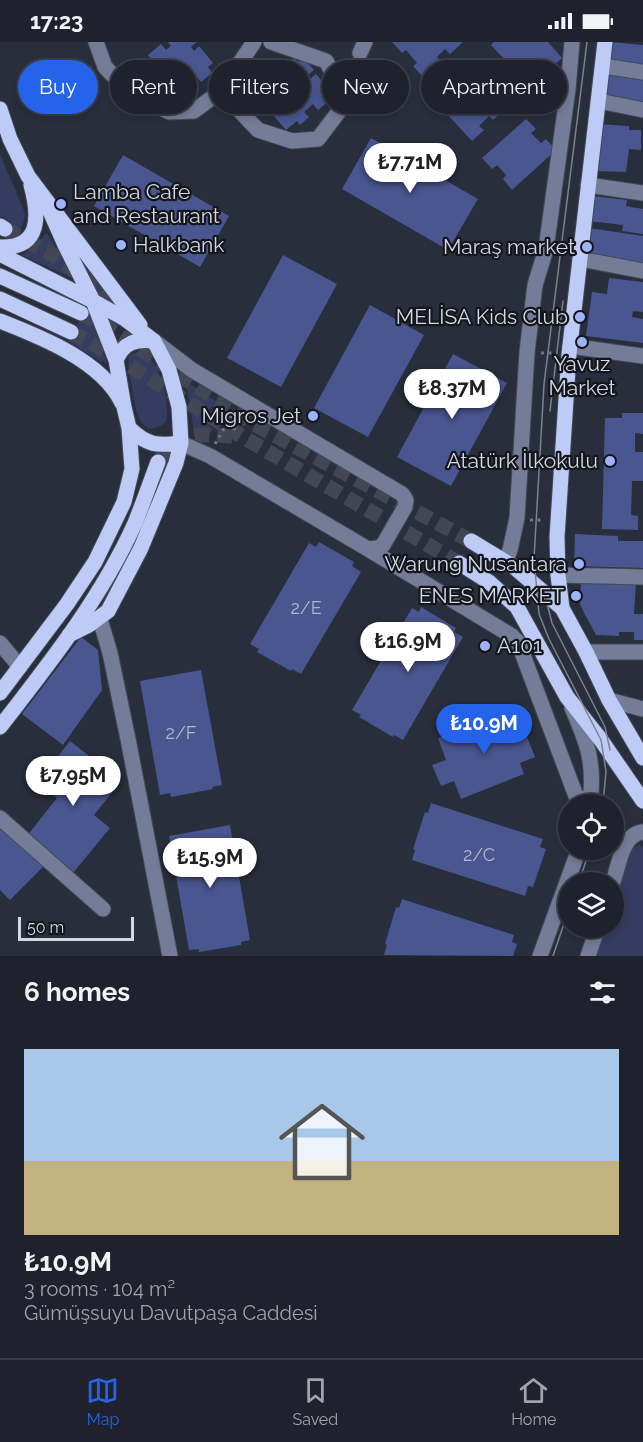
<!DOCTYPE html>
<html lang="en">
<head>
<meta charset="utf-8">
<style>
	:root { --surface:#1f222d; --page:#272a35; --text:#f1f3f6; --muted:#a1a4aa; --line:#3c3f49; --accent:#2563eb }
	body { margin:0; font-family:Raleway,sans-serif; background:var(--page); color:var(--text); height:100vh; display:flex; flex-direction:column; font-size:22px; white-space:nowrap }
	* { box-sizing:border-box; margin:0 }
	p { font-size:20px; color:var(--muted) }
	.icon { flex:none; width:33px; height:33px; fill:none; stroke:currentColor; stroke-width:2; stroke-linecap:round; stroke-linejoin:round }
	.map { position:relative; height:914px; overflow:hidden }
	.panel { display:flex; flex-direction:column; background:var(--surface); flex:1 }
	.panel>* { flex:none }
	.top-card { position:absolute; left:18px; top:18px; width:608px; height:54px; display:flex; gap:12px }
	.controls { position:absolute; left:558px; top:752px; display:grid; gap:12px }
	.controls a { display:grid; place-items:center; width:66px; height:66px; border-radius:50%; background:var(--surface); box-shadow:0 3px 9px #0003,0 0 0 2px var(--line); font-size:30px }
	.scale { position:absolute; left:18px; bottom:15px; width:116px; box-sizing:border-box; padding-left:6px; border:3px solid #d4d7e1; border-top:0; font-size:16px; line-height:21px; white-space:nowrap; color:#d4d7e1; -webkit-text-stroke:4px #14161d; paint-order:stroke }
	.price { position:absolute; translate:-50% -51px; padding:0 14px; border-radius:21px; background:#fff; color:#222; font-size:20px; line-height:39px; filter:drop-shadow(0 2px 3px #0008) }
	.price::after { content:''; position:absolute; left:50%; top:36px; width:18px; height:14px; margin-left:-9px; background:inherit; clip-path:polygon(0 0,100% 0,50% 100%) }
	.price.active { background:var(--accent); color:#fff }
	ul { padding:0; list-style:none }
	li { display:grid; align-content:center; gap:12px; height:318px; padding:0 24px }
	li span { display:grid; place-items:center; height:186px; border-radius:0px; color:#555 }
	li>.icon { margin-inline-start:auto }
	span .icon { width:108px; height:108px; fill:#fffc; stroke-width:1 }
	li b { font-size:26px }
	h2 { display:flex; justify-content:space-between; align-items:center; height:72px; padding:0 24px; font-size:26px }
	.tag { padding:0 21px; border-radius:27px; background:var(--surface); box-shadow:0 3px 9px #0003,0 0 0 2px var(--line); font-size:21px; line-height:54px }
	.tag.active { background:var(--accent); color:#fff }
	.status { display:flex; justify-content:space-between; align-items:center; height:42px; padding:0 30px; background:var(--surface); direction:ltr }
	.status svg { height:16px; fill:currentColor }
	.tabs { display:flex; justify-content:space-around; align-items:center; height:84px; border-top:2px solid var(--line); background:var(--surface); font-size:16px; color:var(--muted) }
	.tabs a { display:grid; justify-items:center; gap:3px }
	.tabs .active { color:var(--accent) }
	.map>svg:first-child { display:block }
	.green { fill:#343d60 }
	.building { fill:#49568f }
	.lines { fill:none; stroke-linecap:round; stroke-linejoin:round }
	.major-tunnel { stroke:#434755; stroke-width:15; stroke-dasharray:15 8; stroke-linecap:butt }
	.minor-casing { stroke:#444956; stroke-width:17 }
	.major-casing { stroke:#444956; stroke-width:17 }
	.path { stroke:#727683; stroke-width:3; stroke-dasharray:3 4.5; stroke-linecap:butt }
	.minor { stroke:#747c97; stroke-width:15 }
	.major { stroke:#becbf7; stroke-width:15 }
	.tram { stroke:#7e828e; stroke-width:1.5 }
	.poi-dot { fill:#9fb3fd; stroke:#14161d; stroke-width:2 }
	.labels { text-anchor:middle; stroke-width:4.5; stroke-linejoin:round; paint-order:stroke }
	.number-label { font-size:18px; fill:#b1b7cc }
	.poi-label { font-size:21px; fill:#d4d7e1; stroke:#14161d; text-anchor:end }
</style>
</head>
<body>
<div class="status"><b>17:23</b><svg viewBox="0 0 49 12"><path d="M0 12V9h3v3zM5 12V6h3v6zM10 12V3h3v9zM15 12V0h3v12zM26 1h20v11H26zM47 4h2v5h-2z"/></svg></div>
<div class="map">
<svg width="643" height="914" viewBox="0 0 643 914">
	<rect width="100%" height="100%" fill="#292e3c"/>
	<path class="green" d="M0,112L25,171C24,186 19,193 3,196L11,180L0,174Z
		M47,191L64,220L70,235L21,213L29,209Z
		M79,213L122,268L101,257L77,214Z
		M87,265L107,321L105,322L104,319L101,320L68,299Z
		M139,309C159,313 171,362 166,380C141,400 136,369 133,352C131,339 126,326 130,313Z
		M186,339L215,359L203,379L213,387L204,401L195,396Z
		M640,803L643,805V914H596L605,885H614V858L629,808Z"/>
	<path class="building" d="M168,0H197L191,5L194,9L199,4L213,21L208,25L212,31L201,40L196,34L187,42L192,47L183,55L180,51L169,60L157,45L167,36L163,30L154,38L143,25L152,18L148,13L161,2L166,8L171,4Z
		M392,0H463L450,12L445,7L437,15L441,19L423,35L413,24L417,21L406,8L402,11Z
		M494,0H548L562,16L552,25L548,21L538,31L543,35L531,46L491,3Z
		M610,0L643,3V23L608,20Z
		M294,16L298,20L303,16L314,28L308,33L310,37L316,32L330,49L325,53L329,59L318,68L313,62L304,70L309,75L300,83L297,79L286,88L273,73L284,64L279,58L270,66L260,53L269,46L265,41L277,30L282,36L288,32L282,26Z
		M464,25L503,69L493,78L489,74L479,84L484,88L472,99L432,56L443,46L447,50L457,40L453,35Z
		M606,32L643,35V65L604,59Z
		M526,77L536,87L531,91L541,101L546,97L556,108L512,148L503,137L506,133L497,123L492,127L482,116Z
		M598,82L629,84V88H641V108L629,107L626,130L597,129Z
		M371,96L478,157L448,208L342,147Z
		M123,113L229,174L200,225L94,164Z
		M592,154L627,158L626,164L643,167V192L622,189L623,183L589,179Z
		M589,186L643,194V225L585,216Z
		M283,213L337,242L281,345L227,316Z
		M609,236L643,240V270L633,269L632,275L643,277V301L586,294L592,250L607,252Z
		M370,263L424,293L368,395L314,366Z
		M453,312L507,341L451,444L397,415Z
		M622,371H643V392L635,391V410H643V439H632L631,473L638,474V488L602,487L605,376H622Z
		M575,492L618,494V499H643V526L574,524Z
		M319,500L354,520L352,524L361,530L301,632L292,627L291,629L257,610L259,607L250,602L309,501L316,505Z
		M581,536L636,539L634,572H643V598H634V590H619V594L596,593L580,563Z
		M421,565L456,586L454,590L463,595L403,698L394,693L393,695L359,675L361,673L352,668L412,566L419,570Z
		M81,595L98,608L102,648L63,703L22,672Z
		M201,628L222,743L212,745L213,747L171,755L170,751L160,753L140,639Z
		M499,672L502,679L518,672L535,715L520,721L524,732L461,757L454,739L441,744L432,723L446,718L438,696Z
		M70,699L121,739L94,773L110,786L73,831L26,795L57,756L37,741Z
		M431,761L543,797L540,805L546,807L533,845L528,844L525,854L412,818L415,808L413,807L425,770L428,771Z
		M0,779L46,822L10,858L0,848Z
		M230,783L250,898L241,900V903L199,910V907L189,908L169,794Z
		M402,857L514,893L512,900L517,902L513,914L384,913L387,903L385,902L396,865L399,866Z"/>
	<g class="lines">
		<path class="major-tunnel" d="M5,187L55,214L127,269
			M81,271L108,286L252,381L471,499
			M71,290L106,309L243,395L459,521
			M158,420C181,387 204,392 240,395"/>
		<g class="minor-casing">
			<path id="minor" d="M96,0L105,25L129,50L169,70L194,69L221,49L254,0
				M360,11L365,0
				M603,24L643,30
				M221,49L258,88L292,99L318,97L340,68V45L326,19L271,0
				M599,59L643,68
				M588,143L643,151
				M580,217L643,229
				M154,299L192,328L402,452L406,458L405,465L383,503L378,506L368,507L210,414L181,401
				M570,304L643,314
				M368,507L512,594L518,600L576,754L591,760
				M505,520L510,508L517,476L527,310L535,243L546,207L568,47L572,0
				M558,533L643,535
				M100,577L110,611L128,697L170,914
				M0,601L20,625
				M586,610H643
				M609,658L643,667
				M572,666C588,702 595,722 590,762
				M0,776L103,867
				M613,840C619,823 622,792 643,790
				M540,914L579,807
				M588,914L598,885"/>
		</g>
		<g class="major-casing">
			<path id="major" d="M0,67L10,97L28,134L140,283
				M0,184L5,187
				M0,205C42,207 39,172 31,143
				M0,212L93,259L125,277L154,299L169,328L179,365L181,401L176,421L141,506L108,569L89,583L69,593
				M0,234L81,271
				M0,257L71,290
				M0,279C41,295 102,319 122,361
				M116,318C124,300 136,297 154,299
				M129,386C148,404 157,404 181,401
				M471,499L514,525L562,566L586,610L609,658L643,716
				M459,521L489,540L517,565L567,655L601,698L643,759
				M562,566L558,533L557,495L569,312L605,0
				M0,651L67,562L95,520L124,460L132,427L129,386L124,365L116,318L93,259L65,203L45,158
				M0,685C49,622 102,555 135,481C143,461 150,441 158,420"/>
		</g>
		<path class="path" d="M541,311H555
			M227,382L236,388
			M215,402L234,369
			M530,478H545"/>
		<use href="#minor" class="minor"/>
		<use href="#major" class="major"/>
		<path class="tram" d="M587,0L544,342L534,517L539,572L549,597L601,698L606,729L603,762
			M550,369L563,259
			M543,546L552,581L605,685L610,708
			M579,840L590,807
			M553,914L568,870"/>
	</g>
	<g class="poi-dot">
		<circle cx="61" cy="162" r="6"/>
		<circle cx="121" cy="203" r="6"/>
		<circle cx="587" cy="205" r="6"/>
		<circle cx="580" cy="275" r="6"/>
		<circle cx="582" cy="300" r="6"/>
		<circle cx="313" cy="374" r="6"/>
		<circle cx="610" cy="419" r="6"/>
		<circle cx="579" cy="522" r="6"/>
		<circle cx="576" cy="554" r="6"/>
		<circle cx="485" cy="604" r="6"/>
	</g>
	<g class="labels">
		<g class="number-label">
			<text x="306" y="572">2/E</text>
			<text x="181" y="697">2/F</text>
			<text x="479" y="819">2/C</text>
		</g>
		<g class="poi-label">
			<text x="73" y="157" text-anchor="start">Lamba Cafe<tspan x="73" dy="24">and Restaurant</tspan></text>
			<text x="133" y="210" text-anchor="start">Halkbank</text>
			<text x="575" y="212">Maraş market</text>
			<text x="568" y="282">MELİSA Kids Club</text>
			<text x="582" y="329" text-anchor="middle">Yavuz<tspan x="582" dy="24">Market</tspan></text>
			<text x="301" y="381">Migros Jet</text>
			<text x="598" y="426">Atatürk İlkokulu</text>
			<text x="567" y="529">Warung Nusantara</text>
			<text x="564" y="561">ENES MARKET</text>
			<text x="497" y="611" text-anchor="start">A101</text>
		</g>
	</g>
</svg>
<div class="controls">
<a><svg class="icon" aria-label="locate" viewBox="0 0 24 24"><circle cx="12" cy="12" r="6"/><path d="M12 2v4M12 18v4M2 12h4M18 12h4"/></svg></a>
<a><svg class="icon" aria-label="layers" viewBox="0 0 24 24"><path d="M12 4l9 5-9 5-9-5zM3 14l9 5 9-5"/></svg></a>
</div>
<div class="scale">50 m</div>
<b class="price" style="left:410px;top:152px">₺7.71M</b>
<b class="price" style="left:452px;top:378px">₺8.37M</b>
<b class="price" style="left:408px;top:631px">₺16.9M</b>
<b class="price active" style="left:484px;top:713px">₺10.9M</b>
<b class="price" style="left:73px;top:765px">₺7.95M</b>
<b class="price" style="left:210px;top:847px">₺15.9M</b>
<div class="top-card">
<a class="tag active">Buy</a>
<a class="tag">Rent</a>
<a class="tag">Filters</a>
<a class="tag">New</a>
<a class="tag">Apartment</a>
</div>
</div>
<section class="panel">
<h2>6 homes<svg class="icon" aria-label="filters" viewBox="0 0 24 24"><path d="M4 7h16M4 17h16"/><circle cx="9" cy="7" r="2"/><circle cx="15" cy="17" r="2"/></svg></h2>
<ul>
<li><span style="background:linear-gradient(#a9c7e8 60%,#c2b280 0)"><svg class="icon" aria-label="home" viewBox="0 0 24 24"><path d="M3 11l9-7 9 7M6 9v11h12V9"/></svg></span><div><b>₺10.9M</b><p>3 rooms · 104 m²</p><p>Gümüşsuyu Davutpaşa Caddesi</p></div></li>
</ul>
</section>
<nav class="tabs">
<a class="active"><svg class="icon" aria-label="map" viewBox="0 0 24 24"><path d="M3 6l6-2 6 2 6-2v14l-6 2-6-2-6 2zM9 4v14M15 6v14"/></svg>Map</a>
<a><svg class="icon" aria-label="saved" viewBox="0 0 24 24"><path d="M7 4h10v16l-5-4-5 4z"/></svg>Saved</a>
<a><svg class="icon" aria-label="home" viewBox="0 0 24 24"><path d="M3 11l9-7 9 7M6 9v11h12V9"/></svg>Home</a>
</nav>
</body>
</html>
